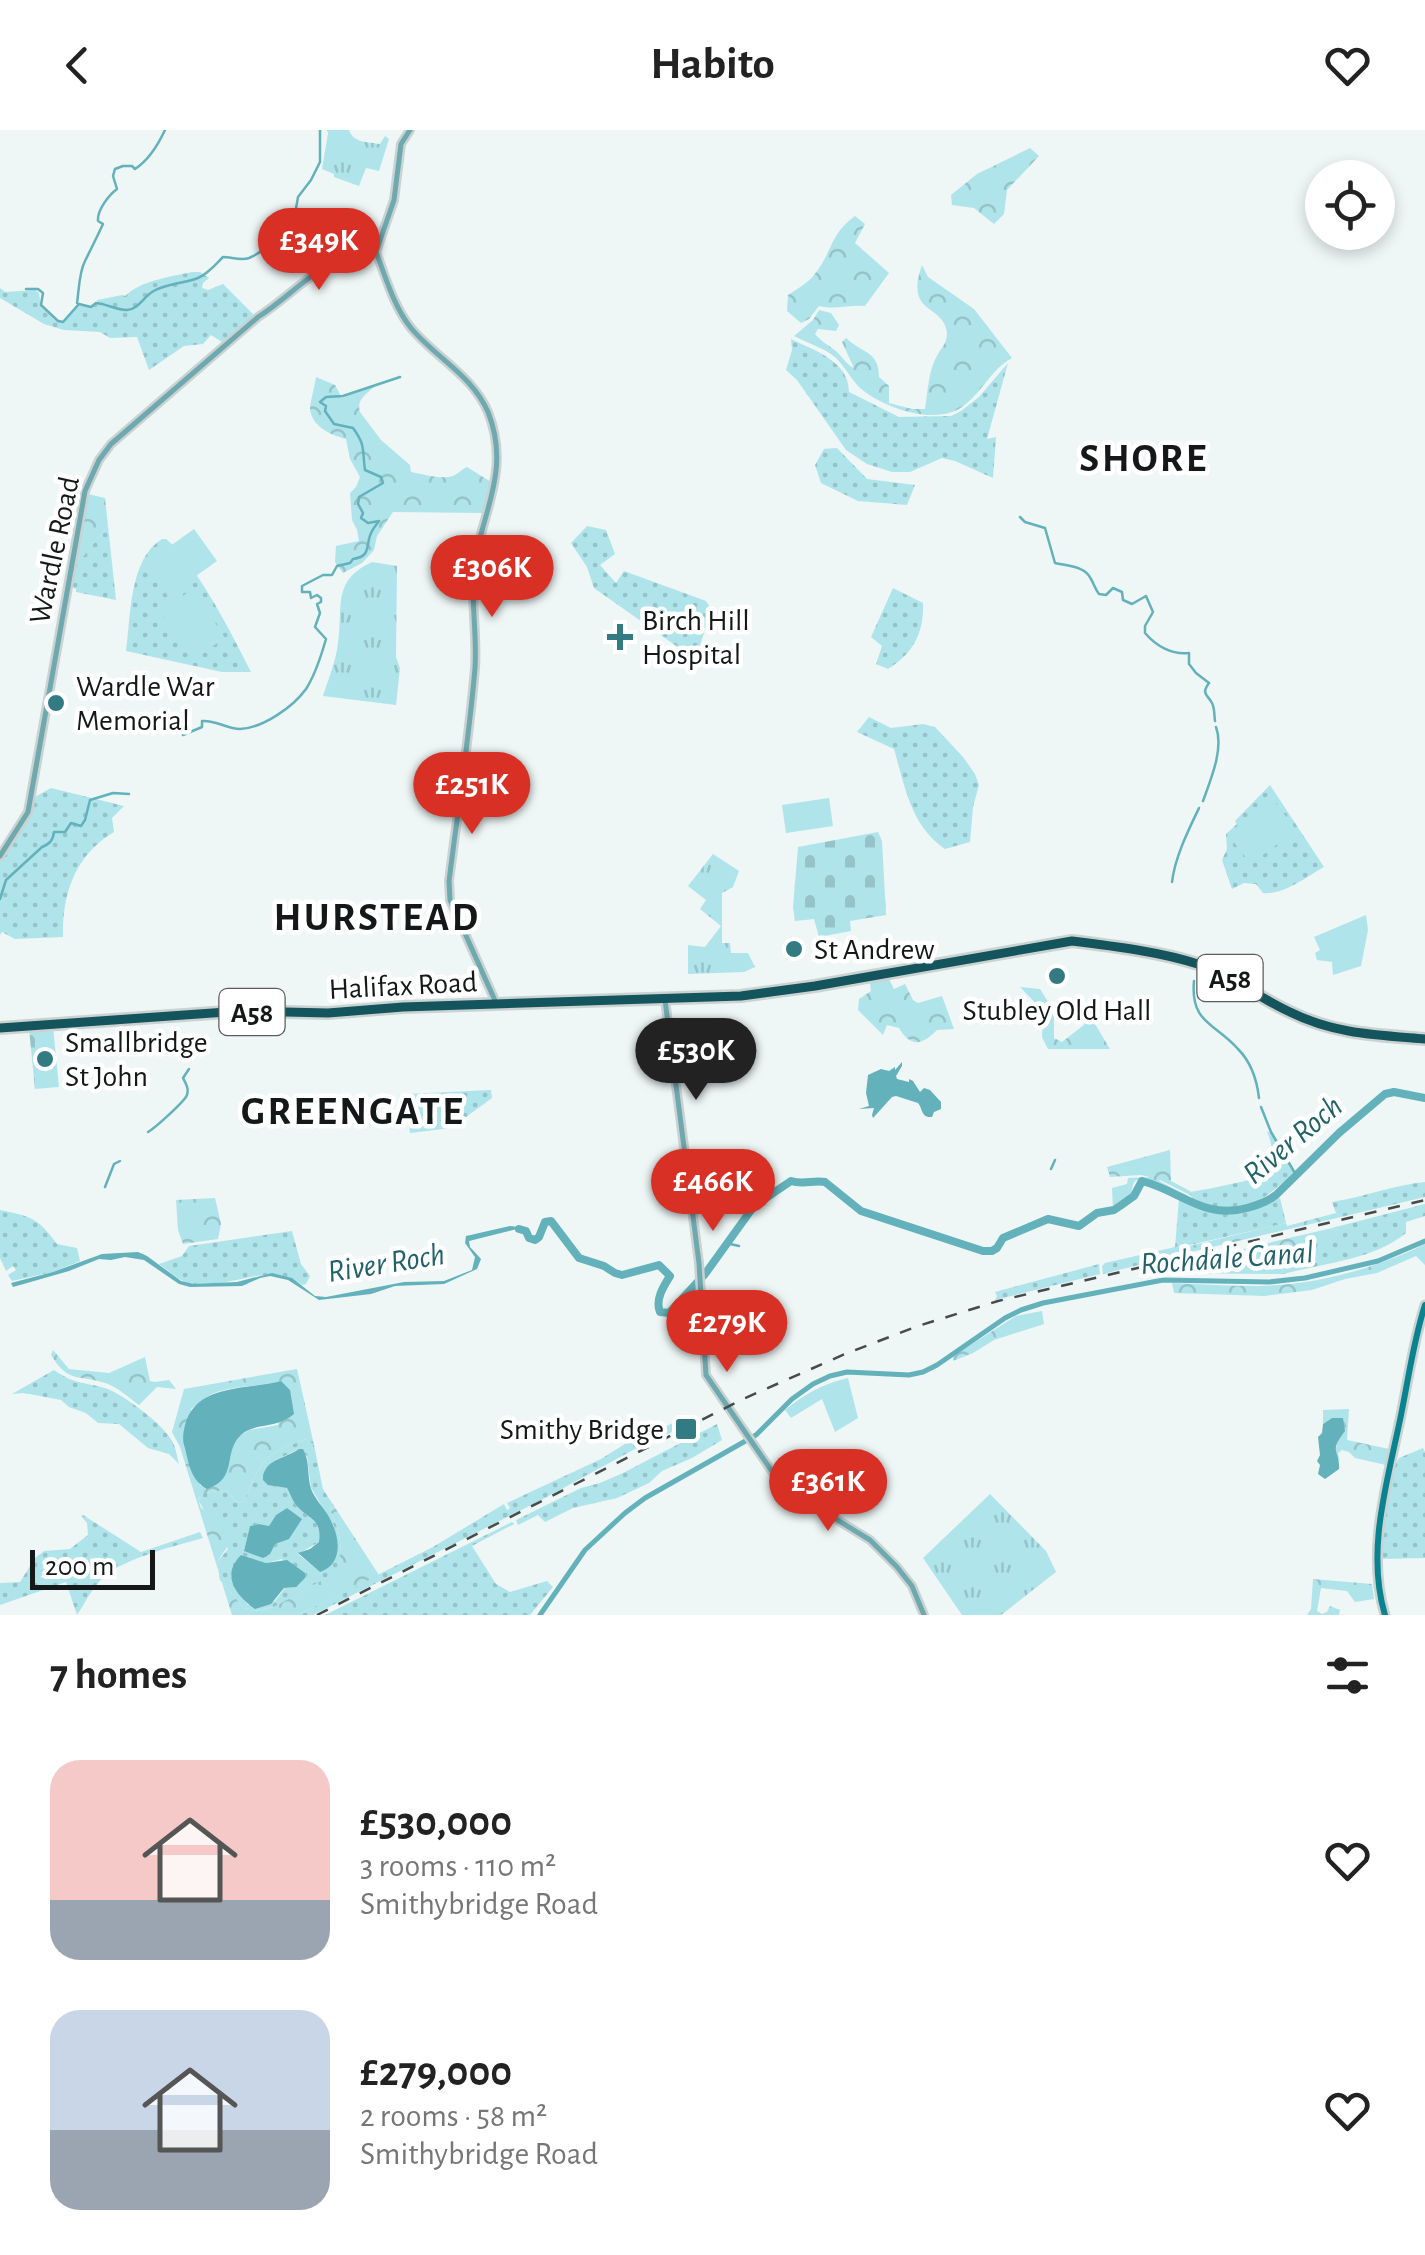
<!DOCTYPE html>
<html lang="en">
<head>
<meta charset="utf-8">
<style>
	:root { --surface:#fff; --page:#f6f6f6; --text:#222; --muted:#767676; --accent:#d93025 }
	body { margin:0; font-family:"Alegreya Sans",sans-serif; background:var(--page); color:var(--text); height:100vh; display:flex; flex-direction:column; font-size:38px; white-space:nowrap }
	* { box-sizing:border-box; margin:0 }
	p { font-size:32px; color:var(--muted) }
	.icon { flex:none; width:55px; height:55px; fill:none; stroke:currentColor; stroke-width:2; stroke-linecap:round; stroke-linejoin:round }
	.map { position:relative; height:1485px; overflow:hidden }
	.drawer { display:flex; flex-direction:column; background:var(--surface); flex:1 }
	.drawer>* { flex:none }
	.tools { position:absolute; left:1305px; top:30px; display:grid; gap:20px }
	.tools a { display:grid; place-items:center; width:90px; height:90px; border-radius:50%; background:var(--surface); box-shadow:0 5px 15px #0003; font-size:50px }
	.scale { position:absolute; left:30px; bottom:25px; width:125px; box-sizing:border-box; padding-left:10px; border:5px solid #151818; border-top:0; font-size:28px; line-height:35px; white-space:nowrap; color:#151818; -webkit-text-stroke:8px #fff; paint-order:stroke }
	.price { position:absolute; translate:-50% -85px; padding:0 22px; border-radius:35px; background:var(--accent); color:#fff; font-size:32px; line-height:65px; filter:drop-shadow(0 2px 5px #0008) }
	.price::after { content:''; position:absolute; left:50%; top:60px; width:30px; height:22px; margin-left:-15px; background:inherit; clip-path:polygon(0 0,100% 0,50% 100%) }
	.price.selected { background:#222; color:#fff }
	ul { padding:0; list-style:none }
	li { display:flex; align-items:center; gap:30px; height:250px; padding:0 50px }
	li span { display:grid; place-items:center; flex:none; width:280px; height:200px; border-radius:30px; color:#555 }
	li>.icon { margin-inline-start:auto }
	span .icon { width:120px; height:120px; fill:#fffc; stroke-width:1 }
	li b { font-size:42px }
	h2 { display:flex; justify-content:space-between; align-items:center; height:120px; padding:0 50px; font-size:42px }
	header { display:flex; justify-content:space-between; align-items:center; height:130px; padding:0 50px; background:var(--surface); font-size:45px; font-weight:700 }
	.map>svg:first-child { display:block }
	.grass { fill:url(#grass-dots); fill-rule:evenodd }
	.forest { fill:url(#forest-crowns); fill-rule:evenodd }
	.cemetery { fill:url(#cemetery-stones) }
	.park { fill:url(#park-tufts) }
	.pitch { fill:#afe4eb }
	.water { fill:#63b1ba }
	.lines { fill:none; stroke-linecap:round; stroke-linejoin:round }
	.stream { stroke:#63b1ba; stroke-width:2.5 }
	.canal { stroke:#63b1ba; stroke-width:5 }
	.river { stroke:#63b1ba; stroke-width:8 }
	.tertiary-casing { stroke:#cbd2d2; stroke-width:10 }
	.secondary-casing { stroke:#cbd2d2; stroke-width:11 }
	.trunk-casing { stroke:#cbd2d2; stroke-width:14 }
	.tertiary { stroke:#6ea9b0; stroke-width:5 }
	.secondary { stroke:#09838f; stroke-width:6 }
	.trunk { stroke:#14545c; stroke-width:9 }
	.rail { stroke:#464a4a; stroke-width:2.5; stroke-dasharray:12 12; stroke-linecap:butt }
	.poi-dot { fill:#337b83; stroke:#fff; stroke-width:4 }
	.labels { text-anchor:middle; stroke-width:9; stroke-linejoin:round; paint-order:stroke }
	.shield { fill:#fff; stroke:#5b5d5d; stroke-width:2.5 }
	.shield-label { font-size:28px; font-weight:bold; fill:#151818 }
	.street-label { font-size:30px; fill:#151818; stroke:#fff }
	.poi-label { font-size:30px; fill:#151818; stroke:#fff; text-anchor:start }
	.water-label { font-size:32px; font-style:italic; fill:#216269; stroke:#fff }
	.district-label { font-size:40px; font-weight:bold; letter-spacing:2.5px; fill:#151818; stroke:#fff }
</style>
</head>
<body>
<header><svg class="icon" aria-label="back" viewBox="0 0 24 24"><path d="M15 5l-7 7 7 7"/></svg>Habito<svg class="icon" aria-label="heart" viewBox="0 0 24 24"><path d="M12 20l-8-8c-3-5 5-10 8-4 3-6 11-1 8 4z"/></svg></header>
<div class="map">
<svg width="1425" height="1485" viewBox="0 0 1425 1485">
	<defs>
		<pattern id="grass-dots" width="8" height="8" patternUnits="userSpaceOnUse" patternTransform="scale(2.5)"><rect width="8" height="8" fill="#afe4eb"/><path d="M2 2h.1M6 6h.1" fill="none" stroke="#96c3c9" stroke-width="1.8" stroke-linecap="round"/></pattern>
		<pattern id="forest-crowns" width="20" height="18" patternUnits="userSpaceOnUse" patternTransform="scale(2.5)"><rect width="20" height="18" fill="#afe4eb"/><path d="M2 6a3 3 0 1 1 6 0M12 15a3 3 0 1 1 6 0" fill="none" stroke="#96c3c9"/></pattern>
		<pattern id="cemetery-stones" width="16" height="16" patternUnits="userSpaceOnUse" patternTransform="scale(2.5)"><rect width="16" height="16" fill="#afe4eb"/><path d="M2 7V4a2 2 0 0 1 4 0v3zM10 15v-3a2 2 0 0 1 4 0v3z" fill="#96c3c9"/></pattern>
		<pattern id="park-tufts" width="24" height="20" patternUnits="userSpaceOnUse" patternTransform="scale(2.5)"><rect width="24" height="20" fill="#afe4eb"/><path d="M3 7l-1-3M5 7V3M7 7l1-3M15 17l-1-3M17 17v-4M19 17l1-3" fill="none" stroke="#96c3c9"/></pattern>
	</defs>
	<rect width="100%" height="100%" fill="#eef6f6"/>
	<path class="grass" d="M192,142H200L209,148L203,153L202,158L208,160L223,154L255,186L222,212L211,205L203,214L184,216L149,240L137,207L110,208L100,202L64,200L44,194L0,168V158L5,162L35,160L39,163L41,177L56,191L63,193L79,175L92,177L97,174V170L122,165L125,166C142,150 170,147 192,142Z
		M791,209C815,221 849,231 849,262L899,287L951,286L961,281L979,267L1008,233L987,309L996,307L993,348L955,331L942,328L910,342H892L867,334L846,320L797,250L786,240L792,220Z
		M837,318L867,349L915,355L907,375L858,371L821,353L815,335L824,319Z
		M108,396L116,470L76,462V459L71,457L76,429L82,427Z
		M587,396L606,400L615,424L600,435L616,453L624,441L706,471L711,479L698,522L682,520L594,458L587,437L571,413Z
		M162,409H166C196,433 233,506 251,542H222L126,521C131,486 129,429 162,409Z
		M893,458L923,473C924,502 914,523 888,539L876,534L882,516L871,507Z
		M869,587L891,598L923,594L935,597L963,627L975,644L979,655L973,677L970,712L945,719C911,696 905,657 894,619L857,602Z
		M1270,655L1324,737C1306,747 1284,765 1263,763L1256,754L1244,753L1232,759L1222,730L1227,719L1226,704L1237,694L1235,691Z
		M51,658L124,676L112,688L114,702C75,725 62,764 63,807L15,809L2,802L0,805V729L26,691L33,668Z
		M491,960L492,968L451,998L410,1003L406,964Z
		M1267,1001L1273,1005L1293,1042C1273,1065 1239,1088 1209,1078C1191,1072 1174,1062 1157,1054L1159,1051L1192,1068L1190,1062C1204,1060 1217,1057 1231,1054C1266,1047 1282,1042 1267,1001Z
		M1425,1052V1067L1341,1087L1336,1083L1332,1072C1364,1067 1394,1055 1425,1052Z
		M1280,1068L1286,1093L1181,1117L1178,1125L1103,1144L1102,1136L1105,1133L1175,1117L1179,1069C1218,1088 1241,1089 1280,1068Z
		M1425,1074V1086L1406,1092V1103C1373,1130 1324,1133 1283,1144L1280,1127L1285,1122L1339,1100L1328,1099Z
		M0,1080C32,1087 37,1087 57,1114L77,1118L80,1131L53,1142L12,1151L8,1145L16,1140L13,1136L6,1141L0,1128Z
		M292,1101L301,1134L310,1146L306,1154L302,1155C268,1128 225,1164 185,1152C175,1148 168,1140 159,1134L182,1126L189,1116Z
		M1099,1134L1100,1144L995,1170L997,1166L995,1162Z
		M54,1240C74,1254 83,1252 105,1258C123,1264 164,1295 172,1311C176,1318 177,1327 179,1334L169,1324L148,1318L119,1294L98,1293L86,1283L69,1277L61,1270L24,1263L12,1264Z
		M682,1289L685,1296L633,1320L545,1368L313,1485H298L433,1417L504,1374L507,1380L510,1378L507,1373L601,1329L647,1300L650,1299L653,1302Z
		M717,1294L722,1310L692,1328L662,1341L649,1353L617,1368L573,1378L545,1392L538,1385L518,1395L516,1390L581,1358L600,1353L623,1343Z
		M306,1309L314,1315L323,1359L334,1376L330,1380C341,1402 343,1418 338,1442L274,1477L254,1481L243,1477L220,1450L217,1432L228,1419L198,1370L204,1363L225,1360L238,1373L244,1371C261,1331 263,1324 306,1309ZM299,1319L307,1326L311,1358L334,1396L320,1442L298,1424L319,1412C322,1387 308,1390 296,1375C292,1370 290,1363 287,1358L273,1356L276,1330ZM287,1378L301,1389L285,1410L244,1421L250,1396L259,1394L269,1396L276,1385ZM241,1425L266,1433L282,1429L296,1457L285,1458L275,1471L248,1475L231,1446Z
		M1423,1318L1425,1322V1428L1380,1429L1383,1393L1395,1335L1399,1328Z
		M83,1385L141,1422L200,1402L203,1408C178,1415 123,1429 105,1446C92,1457 86,1472 77,1485L66,1452L0,1475V1453L20,1452L35,1428L44,1421L70,1419L88,1405L87,1393L81,1386Z
		M512,1392L514,1394L472,1416L496,1454L510,1462L547,1451L553,1457L530,1485H325Z"/>
	<path class="forest" d="M1030,18L1039,26L1007,60L1004,84L994,94L974,78L952,75L951,65L977,44Z
		M855,86L865,94L855,113L889,143L865,176C849,175 834,180 819,176L809,189L801,193L787,181L788,165C797,159 808,153 814,145C833,122 829,105 855,86Z
		M922,135L928,147L974,179L1012,228C991,239 982,263 962,277C934,296 884,278 860,258C851,249 845,237 836,228C825,218 807,213 794,206L813,190L819,180L831,183L839,195L836,201L818,199L815,204C821,212 831,216 838,223C844,229 846,234 854,238L842,212L846,208C863,224 879,221 879,247L889,256V273L912,279H925C928,262 928,240 938,224C942,217 947,213 947,203C944,173 904,186 922,135Z
		M316,247L335,255L342,268L375,256C367,264 356,269 360,282L381,310L410,335L411,342C422,344 442,350 453,346C458,344 462,339 467,337L491,352L483,383L393,382L377,406L374,420L362,433L343,443L335,432L336,416L359,411L357,400L352,390L350,363L356,357L360,347L350,329L346,309C331,305 312,297 310,279C310,273 315,255 316,247Z
		M88,364L105,368L108,396L82,428L76,429Z
		M889,849L894,859L905,854L913,870L918,873L942,866L954,899L937,900C922,915 911,918 899,898L887,895L883,905L858,880L859,869L871,861L870,853Z
		M1020,857L1040,859L1054,881V908L1062,912L1084,895L1083,883L1079,872L1091,877L1095,894L1110,919H1048L1042,907L1043,881Z
		M1170,1020L1171,1051L1190,1061L1192,1066L1160,1050L1157,1054L1136,1050L1133,1054L1131,1066L1113,1080L1112,1058L1127,1054L1128,1048L1150,1047L1141,1045L1110,1047L1107,1037Z
		M215,1068L221,1094L218,1109L183,1114L178,1100L176,1070Z
		M1336,1083L1341,1087L1178,1125L1181,1118L1286,1093L1287,1096Z
		M1328,1099L1340,1100V1105L1285,1122L1280,1128L1283,1144L1167,1143L1146,1146L1149,1141Z
		M1425,1114V1135L1416,1126L1377,1143L1345,1149L1312,1160L1265,1166L1174,1163L1172,1153C1201,1154 1230,1156 1258,1156C1315,1155 1375,1139 1425,1114Z
		M1042,1181L1044,1194L994,1210L973,1223L953,1231V1226L1016,1186Z
		M53,1220L69,1239L109,1243L145,1227L150,1251L155,1252L169,1250L176,1259L157,1257L139,1275C129,1268 118,1257 105,1253C77,1244 69,1254 51,1225Z
		M297,1239L314,1315L306,1309C263,1324 261,1331 244,1371L238,1373L225,1360L205,1363L198,1369L201,1378C216,1383 226,1393 234,1407L217,1432L220,1450L243,1477L254,1481L274,1477L337,1442C343,1418 341,1402 330,1380L334,1376L379,1445L298,1485H232L180,1317L172,1302L184,1259ZM281,1251L278,1295L249,1300L241,1305L200,1356L191,1279C198,1274 205,1268 212,1264C234,1255 258,1257 281,1251Z
		M1349,1279L1347,1310L1389,1319L1386,1335L1355,1328L1349,1322L1342,1320L1338,1323L1340,1332L1335,1322L1338,1311L1332,1288L1323,1294V1280Z
		M1313,1449L1372,1454L1374,1469L1355,1472L1347,1461L1321,1458L1317,1481L1322,1484L1327,1482L1330,1476L1340,1480L1339,1485H1307L1311,1479Z"/>
	<path class="cemetery" d="M878,702L882,711L886,785L850,791L851,801L819,807L814,789L795,791L793,777L798,717Z
		M53,897L59,957L35,959L29,899Z"/>
	<path class="park" d="M327,0H349C353,13 368,12 380,14L385,6L389,9L379,41L366,38L359,56L334,47V44L322,39L328,3Z
		M372,432L397,436L396,527L400,538L396,575L323,566C328,551 334,535 337,520C345,480 329,452 372,432Z
		M713,724L739,741L733,757L722,763V813H730L731,823H748L755,837L744,842L688,844V815L705,817L721,796L700,779L706,770L688,756Z
		M990,1364L1046,1421L1056,1442L1001,1485H962L923,1428Z"/>
	<path class="pitch" d="M194,399L217,431L168,466L145,434Z
		M193,459L225,508L192,530L160,481Z
		M829,668L833,696L786,703L782,675Z
		M1275,672L1296,700L1251,734L1229,706Z
		M1366,785L1368,800L1361,836L1333,845L1332,832L1317,830L1315,823L1320,820L1314,807Z
		M848,1248L858,1288L835,1302L822,1269L791,1288L785,1280C805,1264 822,1254 848,1248Z"/>
	<path class="water" d="M902,932V936L896,946L897,949L909,952V949L913,951L920,962L924,958L930,960L941,972V979L934,982L932,987C921,988 923,979 918,973L896,966L892,967L873,988L872,985L874,978L859,979L869,976L866,963L868,945L881,939L889,941L895,937V940Z
		M510,1096L528,1098L525,1106L517,1099L469,1111L470,1117L481,1129L477,1139L444,1154L395,1156L371,1164L319,1170L288,1150L270,1146L260,1148L242,1156L190,1157L179,1154L144,1130L125,1127L111,1130L99,1129L69,1141L13,1157L11,1153L53,1142L102,1124L138,1122L147,1126L181,1151L194,1154L237,1152L272,1143L292,1148L315,1166L326,1167L404,1152L444,1151L472,1140L475,1127L465,1113L466,1106Z
		M281,1251L290,1260L294,1284C275,1300 254,1292 241,1305C222,1323 239,1348 207,1359C191,1350 189,1335 185,1318C182,1310 183,1304 185,1295C196,1253 248,1260 281,1251Z
		M1332,1288H1343L1345,1301C1328,1323 1340,1319 1339,1339L1325,1349L1318,1344L1320,1335L1317,1331L1320,1325L1318,1307L1322,1303L1323,1294Z
		M299,1319H303C310,1331 307,1346 311,1359C315,1369 324,1378 329,1387C340,1406 344,1434 320,1442L298,1423L310,1419L319,1412C322,1387 308,1390 296,1375C292,1370 290,1363 287,1358L268,1355L263,1350C263,1329 285,1329 299,1319Z
		M287,1378L302,1389L289,1409L275,1414L270,1424L263,1428L244,1421L250,1396L259,1394L269,1396L276,1385Z
		M241,1425L266,1433L287,1430L305,1443V1448L296,1457L284,1458L271,1474L255,1479C235,1465 221,1445 241,1425Z"/>
	<g class="lines">
		<path class="stream" d="M26,159H38L43,163L41,175L58,191L63,192L79,174L91,177L96,173C107,174 116,180 127,180C137,180 144,167 152,162C166,153 183,154 198,148C209,143 215,135 223,127C231,127 241,131 249,128C266,121 265,112 289,112L296,106L295,84L298,67L311,50L320,32V0
			M77,173C79,160 79,142 85,131C91,119 97,107 103,94L98,91C97,80 109,65 117,59L113,46L115,39L123,36H132L135,39C149,30 158,15 165,0
			M1020,387L1025,392L1045,398L1055,433C1068,436 1085,436 1091,449C1094,454 1095,459 1099,464L1106,465L1113,458L1122,462L1123,470L1132,474L1146,466L1153,482L1145,496V503C1156,516 1172,525 1189,523V534L1196,543L1209,553C1201,564 1207,564 1212,573C1215,579 1214,585 1215,591
			M183,605L202,597V591C216,590 227,599 240,599C263,598 293,577 306,559C315,545 322,523 326,509L315,497L320,483L317,474L321,472V468L317,465L311,468L310,462H302V456L323,445H332L337,436L350,433L353,429C372,426 365,416 371,403C373,398 376,395 379,391L368,393L361,388L363,383L358,374L359,367L383,353L381,347L365,340C362,319 366,316 353,298L334,294L325,281L326,276L320,272L326,267L343,266L400,247
			M1203,671C1211,649 1224,618 1216,597
			M1172,752C1175,727 1188,701 1199,678
			M0,769L6,750L42,717C50,714 53,710 54,702H65L71,693L81,696L85,690L90,670L113,663L129,664
			M1194,851C1190,893 1215,893 1238,919C1251,932 1257,951 1259,968
			M1261,977L1271,1002L1296,1045
			M148,1002C155,998 184,972 187,965C189,958 186,954 183,948L189,939
			M1051,1039L1055,1030
			M105,1057L114,1034L120,1031
			M726,1113L739,1116"/>
		<path class="canal" d="M540,1485L585,1420L625,1383L645,1368L756,1305L792,1269L813,1254L830,1246L847,1242L909,1245L923,1242L937,1235L1005,1188L1021,1180L1043,1173L1163,1150L1269,1152L1305,1148L1378,1131L1425,1111"/>
		<path class="river" d="M519,1099L526,1101L529,1108L535,1110L539,1107L545,1092L551,1091L579,1128L604,1136L615,1143L622,1145L659,1135L670,1146C663,1157 655,1170 660,1182L669,1183L705,1144L754,1076L791,1051C803,1055 813,1050 825,1052L861,1081L983,1121H992L997,1118L1003,1108L1048,1089L1079,1096L1097,1083L1114,1080L1120,1076L1134,1066L1142,1051C1181,1061 1204,1090 1247,1078C1258,1075 1267,1072 1276,1065L1339,1003L1385,964L1394,962L1425,968"/>
		<g class="tertiary-casing">
			<path id="tertiary" d="M376,122C386,148 394,177 411,198C436,228 472,245 488,282C513,345 477,389 473,447C472,477 477,508 475,538C469,609 458,680 449,751L450,770L497,875
				M376,122L394,70L401,14L410,0
				M0,726L28,682L85,361L99,330L111,314L258,187C295,164 328,120 376,122
				M665,870L699,1133L706,1245L782,1356L870,1410L897,1437L912,1456L924,1485"/>
		</g>
		<g class="secondary-casing">
			<path id="secondary" d="M1385,1485C1365,1418 1389,1347 1402,1280C1409,1245 1414,1209 1425,1175"/>
		</g>
		<g class="trunk-casing">
			<path id="trunk" d="M0,898L241,881L328,883L403,877L741,866L815,856L1072,811C1113,816 1162,822 1201,835C1233,846 1259,868 1290,882C1334,904 1377,905 1425,909"/>
		</g>
		<use href="#tertiary" class="tertiary"/>
		<use href="#secondary" class="secondary"/>
		<use href="#trunk" class="trunk"/>
		<path class="rail" d="M317,1485L743,1269L845,1224L918,1196L998,1171L1425,1070"/>
	</g>
	<g class="poi-dot">
		<path d="M615 492h10v10h10v10h-10v10h-10v-10h-10v-10h10z"/>
		<circle cx="56" cy="573" r="10"/>
		<circle cx="794" cy="819" r="10"/>
		<circle cx="1057" cy="846" r="10"/>
		<circle cx="45" cy="929" r="10"/>
		<rect x="674" y="1287" width="24" height="24" rx="5"/>
	</g>
	<g class="labels">
		<g class="shield">
			<rect x="1197.5" y="825" width="65" height="46" rx="8"/>
			<rect x="219.5" y="859" width="65" height="46" rx="8"/>
		</g>
		<g class="shield-label">
			<text x="1230" y="858">A58</text>
			<text x="252" y="892">A58</text>
		</g>
		<g class="street-label">
			<text transform="translate(54 420) rotate(-78)" y="10">Wardle Road</text>
			<text transform="translate(403 855) rotate(-3)" y="10">Halifax Road</text>
		</g>
		<g class="poi-label">
			<text x="642" y="500">Birch Hill<tspan x="642" dy="34">Hospital</tspan></text>
			<text x="76" y="566">Wardle War<tspan x="76" dy="34">Memorial</tspan></text>
			<text x="814" y="829">St Andrew</text>
			<text x="1057" y="890" text-anchor="middle">Stubley Old Hall</text>
			<text x="65" y="922">Smallbridge<tspan x="65" dy="34">St John</tspan></text>
			<text x="664" y="1309" text-anchor="end">Smithy Bridge</text>
		</g>
		<g class="water-label">
			<text transform="translate(1292 1009) rotate(-40)" y="11">River Roch</text>
			<text transform="translate(1227 1127) rotate(-4)" y="11">Rochdale Canal</text>
			<text transform="translate(386 1132) rotate(-9)" y="11">River Roch</text>
		</g>
		<g class="district-label">
			<text x="1144" y="341">SHORE</text>
			<text x="377" y="800">HURSTEAD</text>
			<text x="353" y="994">GREENGATE</text>
		</g>
	</g>
</svg>
<div class="tools">
<a><svg class="icon" aria-label="locate" viewBox="0 0 24 24"><circle cx="12" cy="12" r="6"/><path d="M12 2v4M12 18v4M2 12h4M18 12h4"/></svg></a>
</div>
<div class="scale">200 m</div>
<b class="price" style="left:319px;top:163px">£349K</b>
<b class="price" style="left:492px;top:490px">£306K</b>
<b class="price" style="left:472px;top:707px">£251K</b>
<b class="price selected" style="left:696px;top:973px">£530K</b>
<b class="price" style="left:713px;top:1104px">£466K</b>
<b class="price" style="left:727px;top:1245px">£279K</b>
<b class="price" style="left:828px;top:1404px">£361K</b>
</div>
<section class="drawer">
<h2>7 homes<svg class="icon" aria-label="filters" viewBox="0 0 24 24"><path d="M4 7h16M4 17h16"/><circle cx="9" cy="7" r="2"/><circle cx="15" cy="17" r="2"/></svg></h2>
<ul>
<li><span style="background:linear-gradient(#f6c9c9 70%,#9aa5b1 0)"><svg class="icon" aria-label="home" viewBox="0 0 24 24"><path d="M3 11l9-7 9 7M6 9v11h12V9"/></svg></span><div><b>£530,000</b><p>3 rooms · 110 m²</p><p>Smithybridge Road</p></div><svg class="icon" aria-label="heart" viewBox="0 0 24 24"><path d="M12 20l-8-8c-3-5 5-10 8-4 3-6 11-1 8 4z"/></svg></li>
<li><span style="background:linear-gradient(#c9d6e8 60%,#9aa5b1 0)"><svg class="icon" aria-label="home" viewBox="0 0 24 24"><path d="M3 11l9-7 9 7M6 9v11h12V9"/></svg></span><div><b>£279,000</b><p>2 rooms · 58 m²</p><p>Smithybridge Road</p></div><svg class="icon" aria-label="heart" viewBox="0 0 24 24"><path d="M12 20l-8-8c-3-5 5-10 8-4 3-6 11-1 8 4z"/></svg></li>
</ul>
</section>
</body>
</html>
